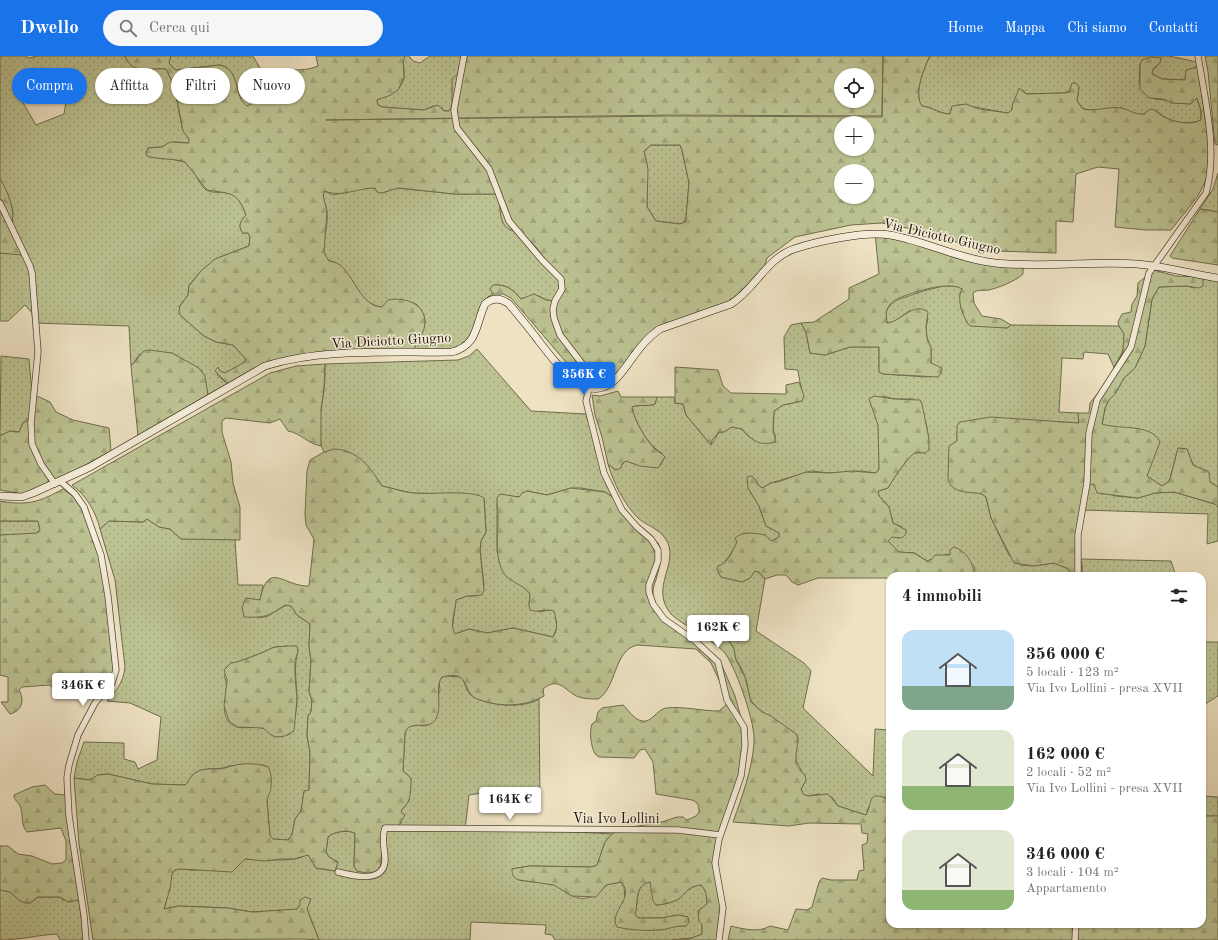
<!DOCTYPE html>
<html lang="it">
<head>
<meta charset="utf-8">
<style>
	:root { --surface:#fff; --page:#f6f6f6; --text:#222; --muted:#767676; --accent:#1a73e8 }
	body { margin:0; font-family:"Old Standard TT",serif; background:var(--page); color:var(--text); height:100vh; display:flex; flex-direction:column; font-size:15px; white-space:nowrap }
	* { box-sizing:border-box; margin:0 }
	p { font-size:13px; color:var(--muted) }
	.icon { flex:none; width:22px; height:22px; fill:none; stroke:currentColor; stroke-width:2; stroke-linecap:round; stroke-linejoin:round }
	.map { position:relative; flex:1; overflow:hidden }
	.details { position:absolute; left:886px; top:516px; width:320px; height:356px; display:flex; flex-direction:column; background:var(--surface); border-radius:12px; box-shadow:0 1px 3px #0004 }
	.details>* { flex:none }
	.banner { position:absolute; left:12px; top:12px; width:380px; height:36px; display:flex; gap:8px }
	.tools { position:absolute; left:834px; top:12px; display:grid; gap:8px }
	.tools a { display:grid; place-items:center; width:40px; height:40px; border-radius:50%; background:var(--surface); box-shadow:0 1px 3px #0004; font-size:20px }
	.price { position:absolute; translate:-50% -34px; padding:0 9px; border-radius:4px; background:#fff; color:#222; font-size:13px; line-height:26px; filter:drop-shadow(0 1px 2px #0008) }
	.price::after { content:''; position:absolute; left:50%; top:24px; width:12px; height:9px; margin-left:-6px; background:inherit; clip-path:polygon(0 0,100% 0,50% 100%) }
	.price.selected { background:var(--accent); color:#fff }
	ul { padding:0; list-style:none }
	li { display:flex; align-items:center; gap:12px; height:100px; padding:0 16px }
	li span { display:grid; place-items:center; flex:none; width:112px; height:80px; border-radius:12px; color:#555 }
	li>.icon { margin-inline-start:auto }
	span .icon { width:48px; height:48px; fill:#fffc; stroke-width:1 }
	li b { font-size:17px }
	h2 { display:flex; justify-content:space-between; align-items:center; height:48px; padding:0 16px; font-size:17px }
	.pill { padding:0 14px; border-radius:18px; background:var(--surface); box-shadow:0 1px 3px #0004; font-size:14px; line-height:36px }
	.pill.selected { background:var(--accent); color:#fff }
	header { display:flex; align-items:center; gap:24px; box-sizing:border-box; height:56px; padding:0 20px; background:var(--accent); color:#fff }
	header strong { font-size:19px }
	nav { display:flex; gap:22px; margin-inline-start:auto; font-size:14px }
	.search { width:280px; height:36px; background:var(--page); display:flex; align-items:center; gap:10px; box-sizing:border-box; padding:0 14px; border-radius:22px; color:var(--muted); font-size:15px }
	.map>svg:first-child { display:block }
	.grass { fill:url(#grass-dots); stroke:#6e6c4c; fill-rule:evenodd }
	.forest { fill:url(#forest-firs); stroke:#6e6c4c; fill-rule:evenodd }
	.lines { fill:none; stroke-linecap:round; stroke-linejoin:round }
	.minor-casing { stroke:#544835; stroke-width:7 }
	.secondary-casing { stroke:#201506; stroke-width:8 }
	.minor { stroke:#f4ecd8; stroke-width:5.5 }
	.secondary { stroke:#f4ecd8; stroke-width:7 }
	.labels { text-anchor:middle; stroke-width:3; stroke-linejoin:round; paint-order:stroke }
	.street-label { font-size:14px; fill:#201506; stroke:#f4ecd8 }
</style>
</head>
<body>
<header>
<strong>Dwello</strong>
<div class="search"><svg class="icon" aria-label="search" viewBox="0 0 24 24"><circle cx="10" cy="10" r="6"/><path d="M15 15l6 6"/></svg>Cerca qui</div>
<nav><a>Home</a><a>Mappa</a><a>Chi siamo</a><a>Contatti</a></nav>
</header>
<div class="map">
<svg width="1218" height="884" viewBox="0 0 1218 884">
	<defs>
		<pattern id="grass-dots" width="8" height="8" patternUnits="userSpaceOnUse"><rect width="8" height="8" fill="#bcc292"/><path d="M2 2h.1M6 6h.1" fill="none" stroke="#a1a67c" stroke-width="1.8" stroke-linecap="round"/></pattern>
		<pattern id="forest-firs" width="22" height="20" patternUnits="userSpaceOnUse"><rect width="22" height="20" fill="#bcc292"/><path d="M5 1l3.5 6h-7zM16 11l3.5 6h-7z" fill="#a1a67c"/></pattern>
	</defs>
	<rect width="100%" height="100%" fill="#eee2c3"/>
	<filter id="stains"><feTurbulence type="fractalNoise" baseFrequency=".005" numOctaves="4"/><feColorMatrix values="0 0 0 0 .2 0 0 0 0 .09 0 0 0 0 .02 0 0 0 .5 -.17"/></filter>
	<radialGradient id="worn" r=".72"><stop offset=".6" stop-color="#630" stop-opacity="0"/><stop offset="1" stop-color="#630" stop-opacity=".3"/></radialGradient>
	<path class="grass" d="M0,0H26L29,2L37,0H125C133,19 151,11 166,13L174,29L182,71L189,83L190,87L175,86L162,91L148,92L162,103L167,102L185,106C193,112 197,123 203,131C215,145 233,122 246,159C241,165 237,170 243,177H248L250,181L249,190L215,203L201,215L189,229L188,239L180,250V259L204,280L216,286L233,289L245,302V306L225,317L220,315L217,319L228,328L208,339L202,315L172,297L140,298L131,310L129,270L33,267L32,257L25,249L8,265H0V197L16,198L11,174L13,156L8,139L0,123ZM71,15L64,58L36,69L15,33L33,20Z
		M171,0H253L263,17L257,24L256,46L247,51C245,48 242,46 241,43C235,31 237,13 220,9L175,14L169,7Z
		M405,0H409L413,5L420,7L430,0H465L452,32L454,47L449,55H444L442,52L433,50L424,54L382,51L378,49L377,44C390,38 406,34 404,15C404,9 402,5 405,0Z
		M930,0H1169L1197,6L1198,11L1186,15L1185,24L1162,23L1152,18L1153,13L1157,11L1142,4L1140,9L1139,28L1154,43C1167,43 1177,48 1191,48L1197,42L1201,55V64C1187,70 1166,66 1156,54L1140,59L1131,57L1122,52L1094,54L1083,53L1077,45L1079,31L1064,37L1026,38L1023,34C1018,40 1012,46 1012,54L1008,57C1000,56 962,48 958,49C954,51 952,55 950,58C940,58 932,51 922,50C913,38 924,12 930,0Z
		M651,89H680L682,94L689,127L686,161L684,166L680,168L656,165L647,151V108L644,95Z
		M1218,117V156L1200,153L1213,133Z
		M364,132H375L382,137L397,132L455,138H498L501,157L530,186L563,224L556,245L546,244L539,240L521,243C513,234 507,228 494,229L491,233L493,238L488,241L484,247L472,282L456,294L413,295C420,276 434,266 416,248H386L382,251C363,250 352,224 342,211C337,205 325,207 324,196C322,184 329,169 327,156C326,148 322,143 324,135L333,139Z
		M1203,221H1218V431L1210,426L1201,412C1191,411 1190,400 1187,393L1178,392L1170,423L1168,426L1162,430L1147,420V415L1138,373H1124L1102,369L1105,352L1109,344L1115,338L1124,322L1135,312L1145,290L1152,243L1159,231L1186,230L1195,232Z
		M944,230H959L963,233L960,237L961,252L967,267L1007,272L1011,269L1119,270C1131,282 1121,300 1114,311L1108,298L1084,296L1083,303L1062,302L1059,356L1078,357L1079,367L991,362L957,375V385C952,390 948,399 949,407L978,437L982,438L986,441L991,462L1009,499L1020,509L1034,510L1054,507L1069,513L1070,520H974L975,512L962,497L945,499L927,505L915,497L899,496L888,485L902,471L893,467L889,451L879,440L878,435L888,432C891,426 910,398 915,397C918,396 922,397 925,397C932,374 925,363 914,343H894L883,340L871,349C882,367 880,393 879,413L876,417L861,415L830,417L811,415L771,427L762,432L758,429L756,424L748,432L759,450L766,470L779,477V481L771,485L765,479L743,477L728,502L722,509L721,521L742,526L750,522L755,515L759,516L765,523L756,575L804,607L811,615L803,652L873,720L875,673L890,674V744L884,741L869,750L866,759L838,750L832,741L819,738L808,740L803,738L801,733L806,724L795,702L798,682L796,678C784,669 761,657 753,647C747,640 749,629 745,621C743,615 740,609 737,605C734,601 735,597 734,593C729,581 712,572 701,579C692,572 679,566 671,558C648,531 682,506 665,482C659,473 646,469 638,462C624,448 613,426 608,408L616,414L626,405L635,408L661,409L663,404L662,397C649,391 634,365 632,351C639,348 647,351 655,348L657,341H674L675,347L683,348L686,359L711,389L719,376H724L732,371L742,373L748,380L771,387L776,380L773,375L774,355L783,349L802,345C803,334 799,325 798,314L785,313L784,281L791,269L801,267L806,276L810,297L825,299L850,291H879V316L883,318L927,321L936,310L931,307V292L927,282L926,271L928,262L909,255L892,267H887C881,245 902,243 917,237C926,234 935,232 944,230Z
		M477,293L531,355L586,358L614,442L605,436L581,432H571L547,439L527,435L519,441L509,440L497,447V496L519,528L524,530L530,538L529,549L539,556L550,554L555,555L557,571L553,581L513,572L487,577L469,573L455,578L452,574L456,544L467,540H477L484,529L480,494L481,485L486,476L484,442L460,438L411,437L382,430C368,408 352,389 324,396C315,380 322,351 324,334C325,325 325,316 325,308L458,304L469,300Z
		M1,300L29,303L32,338L37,340L30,361L23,367L19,376L10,375L0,380Z
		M1089,428H1094L1101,438L1106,437L1115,440L1138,442L1155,437L1174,436L1215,448L1218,451V485L1207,488L1208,458L1083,454Z
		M147,463L159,471L170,473L181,483H235L238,529H263L260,544H255L259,562L268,560L286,549L291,550L297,559L310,568L309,590L311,605L309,635L312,645L311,656L308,660L307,680L310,696L309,734L304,736L301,755L295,763L292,779L288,784L273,783L270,780L267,745L268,711L264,709L229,710C220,715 206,710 195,717C191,719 189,726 185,729L152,728L108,718L98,719L90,724L74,722L77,706L84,686L124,687V703L135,706L138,713L157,704L161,661L130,647L107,645C117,634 123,627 125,611L115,524L100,473L109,465L143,466ZM287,590L298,595C293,612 297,627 297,644C297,656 293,667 290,678C269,685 275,675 262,672C254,670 245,673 237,671C213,662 233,635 224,620L232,607C237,607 265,596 272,592C277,590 282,591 287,590Z
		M0,465H39L40,474C32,483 12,479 0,479Z
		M1080,503L1171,505L1176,520H1082V509Z
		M1202,586H1218V640L1202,650Z
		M446,620L461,621C465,626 467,637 472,640C488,650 523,653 539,643L540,749L493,735L469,739L465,774H540L612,778L605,786L597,810L592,811L529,810L512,813L519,824C532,826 544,826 556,829C562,831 564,835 569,838C583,847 597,841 606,829L621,826L624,830L625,844L615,862L660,874L671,870H686L688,861L678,859L662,862H638L635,858C639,845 634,830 650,825L656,849C662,849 675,846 680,842C687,835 690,830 701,829C706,834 707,840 707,848L698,855L702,868V878L692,882L672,884H555L552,879L545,878L546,869L471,866L470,884H319L307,853L300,849L297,853L292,854L252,856L228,852L179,850L164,853C167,845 169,819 174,815C181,810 191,816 198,814C211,812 234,802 246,803C262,804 278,805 294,803C299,803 303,800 308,798L316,812L335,815L338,806L329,801L326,796L328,781C334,775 348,774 355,777L354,810L357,815L362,816L382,776L401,767L402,762L405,759L400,756L409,744L411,722L403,715L405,677C408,667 417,669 427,670L440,634L439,625L442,621Z
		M1202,740L1218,741V760H1203L1202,762Z
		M0,834L10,836L17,842L30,847L38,841H60L63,844H79L84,884H60L57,878C37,879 20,884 0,884Z"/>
	<path class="forest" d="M125,0H171L169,7L175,14L220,9C237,13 235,31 241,43C242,46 245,48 247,50L256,46C258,40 254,29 257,25C259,21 264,16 268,15C284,12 302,17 318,10L316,0H405L403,6L404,21L398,34L391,39L377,44L378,49L382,51L424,54L438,49L444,55H449L452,51V23L459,17L465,0H883L882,60L672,59L326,64L673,60L882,61L883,0H930C924,12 913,38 922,50C932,51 940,58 950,58L952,50L966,48L979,53L1008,57L1012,54C1012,45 1017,40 1019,32L1026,38L1064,37L1069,36L1072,27H1076L1079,31L1077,45L1083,53C1096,56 1108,50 1121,52C1130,54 1135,59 1145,58L1147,55L1151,53C1156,54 1158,57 1162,60C1174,66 1189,70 1201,64V55L1197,42L1191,48L1171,47L1164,43L1149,42L1140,33V9L1142,4L1151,1L1161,2L1160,7L1153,13L1152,18L1162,23L1185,24L1186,14L1198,11L1212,111L1198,140L1171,174H1146L1115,171L1119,113L1098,111L1076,118L1073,166L1056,165V197L997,195L960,187L917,174L882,167L851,169L795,181L767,202L763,214L736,243L658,272L618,321L599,329L590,328L578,320L511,242L503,238H493L490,233L493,229C507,228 513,234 521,243L534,238L546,244L556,245L564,229L537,192L521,176C496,175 502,156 498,138H455L398,132L382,137L377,136L375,132C357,132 341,142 325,135L323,140L327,155L324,197L329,205C352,205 356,250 382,251L388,244C407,240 430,250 424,273C422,280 416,287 413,295L295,300L228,328L215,315L218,311L220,315L225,317L245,306V302L233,289L216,286L204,280L180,259L179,255L180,250L188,239L189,230L201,215L215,203L249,190L250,181L248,177H243C237,170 241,165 246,159C237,134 229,138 207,134L185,106C173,102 160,104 147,100L146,96L148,92L162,91L170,86L189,87V83L183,75L174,29L166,13C151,11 133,20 125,0ZM841,19H867V45H841ZM841,67H867V93H841ZM651,89H680L682,94L689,127L686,161L685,166L680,168L656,165L647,151L648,113L644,95ZM841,115H867V141H841Z
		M1205,0H1218V89L1215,88L1208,16Z
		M0,123C7,132 17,159 11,170L21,194V199L0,197Z
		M1200,153L1218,156V209L1172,202L1170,200Z
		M875,177L1023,212V218C1018,224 996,233 988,234C982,235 978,233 973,237L974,247L982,260L1001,263L1011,269L1007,272L970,270C963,262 956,243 962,233C949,224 909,237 895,244C891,246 887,252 886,257L887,267C901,266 913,245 928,256L926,271L927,282L931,292V307L942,312L941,317L938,321L883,318L879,316V291H850L825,299L810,297L806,276L801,267L814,266L849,243V232L879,218Z
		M1154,214L1176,220L1203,221V230L1199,232L1186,230L1159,231L1152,243L1145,290L1135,312L1124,322L1115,338L1109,344L1105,352L1102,368C1120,374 1151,367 1160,386L1147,420L1162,430L1168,426L1170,423L1178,392L1187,393L1193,409L1209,416L1210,426L1218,431V451L1215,448L1174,436L1155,437L1138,442L1097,437L1094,428L1085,430L1078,500L1082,509V520H1070L1069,513L1054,507L1034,510L1014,507L991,462L986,441L982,438C969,435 954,439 948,424L949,390L957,385V370L960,366L991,361L1079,367L1078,357H1089L1090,347L1111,321L1114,311L1123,296L1124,278L1119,270L1118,266L1122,258L1131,256L1132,248L1137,240L1138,227Z
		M149,294L172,297L199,312L205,320L208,339L138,380L131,310L144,295Z
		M325,308L324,332L321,354V390C308,388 301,377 288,375L280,363L270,367L226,362L222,365V376L231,406L233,427L240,451V484L181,483L170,473L159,471L147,463L143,466L109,465L100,473C96,456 86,439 72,429L270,317L296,310Z
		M675,311L718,314L723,330L731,337L786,338V329L799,326L804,340L802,345L783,349L774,355L773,375L776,386C758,390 753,385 742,373L732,371L724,376H719L712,384L711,389L686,359L683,348L675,347Z
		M618,335L621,341H657L655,348C647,351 639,348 632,351C633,362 647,386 655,393C658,396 662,397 665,401L658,412L640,410L626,405L622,408L621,412L616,414L608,408L602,381L595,359L592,339L600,340Z
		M37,340L50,346L56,356L73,364L109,372L111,395L60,423L22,438L0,434V380L10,375L19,376L23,367L30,361Z
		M874,340L894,343L920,344L922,348L929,383V394L925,397C922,397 918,396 915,397C910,398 891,426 888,432L878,435L879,440L889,451L893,467L906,474V478L902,482L892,481L888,485L899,496L914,497L927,505L932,503L935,499H950V494L954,491C965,494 975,508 974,520H890V526L886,522H818L798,529L792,526L786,519H777L765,523L759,516L755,515L750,522L742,526L721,521L717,514L718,510C729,507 732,495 737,486L735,482C743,475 755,477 765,479L771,485L779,481V477L766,470L759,450L748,432L747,421L752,420L756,424L758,429L762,432L771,427L781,425L806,416L830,417L851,415L876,417L879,413L878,369L869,343Z
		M334,393C358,394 370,411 382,430C393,432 402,436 413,437C429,439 472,433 484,442L486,476L481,485L480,494L484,534L482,539L467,540L456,544C456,554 449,569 455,578L469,573L487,577L513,572L553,581C559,573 556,564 554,555C546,552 538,557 530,554L529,549L530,538C524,529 514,528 506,520C491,503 501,468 497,447V442L500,438L519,441L522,437L527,435L547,439L571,432L605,436L614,442L640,474L658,487C663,496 660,510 657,520C656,525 653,530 653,535C651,562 695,585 715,599L720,605L735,640L745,676L739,721L715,794L721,840L720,884H672L692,882L702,878V868L699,865L698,855L707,848C707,840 706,834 701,829C690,830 687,835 680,842C675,846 662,849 656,849L653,845L650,826C634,829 639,845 635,858L638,862H662L678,859L688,861L689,866L686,870C676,869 667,874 658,874C645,875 630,874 617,871C608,856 636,842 621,826L606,829L596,841L572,840L554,829L519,824C513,822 512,819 512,813L529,810L592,811L597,809L605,786L612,778L626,772L662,766L677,761H683L687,764L696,760L699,756C699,750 698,746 692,744L656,738L653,706L645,693L640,694L634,702L599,701L595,698C591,690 589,677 592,668L596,665L598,656L602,652L623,649C629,654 633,663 642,665C652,667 656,654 666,652C683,650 702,655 719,655L726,649L728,643L711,607L696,593L637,589C613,595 617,632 598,643C592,643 585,643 579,641C566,637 560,619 543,633L544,640C523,652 496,651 475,642C461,632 470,614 442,621C434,631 443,650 436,663C428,676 410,662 405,677L403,715L411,722C411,729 411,740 408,746C406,750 402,752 401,756L405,759L398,771H384L380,815L371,818L357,815L354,810L355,777C348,774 334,775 328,781L326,796L329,801L338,806L335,815L316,812L308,799L294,803H280L265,805L245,803L232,816L180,813L175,814L172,818L170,833L164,853L179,850L228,852L252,856L297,853L300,849V844L305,841L311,843L307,853L319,884L304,883L93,884L79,788L74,722L90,724L98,719L108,718L152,728L185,729C189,726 191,719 195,717C205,710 216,715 225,712C239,707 254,706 268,711C272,716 272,730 270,736C269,740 267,741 267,745L270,780L273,783L288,784L292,779L295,763L301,755L304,735L309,734L310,696L307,680L308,660L311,656L312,645L309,635L311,605L309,590L310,568L297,559L291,550L285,549C268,560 266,562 244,561L242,551L246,542L260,544C268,503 284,531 309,530L314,483L306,469L305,459L307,415L310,404L324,396Z
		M63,433L74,441L87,461L101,506L116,612L106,634C94,620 90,635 82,641L62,640L50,629L22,631L19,634C25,644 22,655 10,658L1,646H8V621L0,619V479L37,477L40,474L38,465H0V445C28,450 39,446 63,433Z
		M706,576L721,579L729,585L734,593L736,604L745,621L751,646L762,656L771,660L796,678L798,682C798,696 790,708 805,719L806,724L801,733L803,738L808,740L828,738L838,750L866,759C873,746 867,733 890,744V868H1202V762L1203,760H1218V884H728L731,870C743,873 759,877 770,870L788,874L796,853L807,854L812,851L819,826L822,822L831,824H857L859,815L864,814L862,789L867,787L868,778L862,777L861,768L809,767L789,770L733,766C742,741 752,714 754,687C756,668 737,616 727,600C721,591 710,585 701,579Z
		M287,590H297L298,595L295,605V619L297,643L294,675L285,680L276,681L271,679L263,672L237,671L229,665L224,650L227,624L224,614L231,607C237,607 265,596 272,592C277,590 282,591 287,590Z
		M45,729L55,738L66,739L69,777L79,844L68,846L60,841H38L30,847H25L20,845L10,836L0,834V790H8L18,798L32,800L52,808L62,807L66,804V785L61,772L27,776C20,768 24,759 20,750C18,745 14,745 14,739L32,731Z"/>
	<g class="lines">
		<g class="minor-casing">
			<path id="minor" d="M464,0L454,54L457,72L489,113L509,165L542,204L561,223L562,233L555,245L553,253L554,262L560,279L583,309L589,332L586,345L604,417L622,454L637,471L651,483L658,494V505L649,529V536L653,548L664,563L694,584L718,606L727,644L744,671L745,689L741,720L719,783L715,807L723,852L719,884
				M0,147L30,210L32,217L38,296L31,367L32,388L41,408L55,428
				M60,425L75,438L84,451L101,499L108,540L116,614L112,627L95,647L78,679L69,709L67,722L69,760L84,859L86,884
				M1078,520V479L1087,427L1089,377L1097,344L1131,291L1149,217L1206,137C1218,95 1205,44 1198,0
				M338,816C353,820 384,828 385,804C385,793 381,783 385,772L678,774L720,779
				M1075,884L1076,868"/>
		</g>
		<g class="secondary-casing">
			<path id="secondary" d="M0,440L22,441L33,437L90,411L265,310C322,292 392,297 452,296C478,289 475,270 485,248C493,241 501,242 509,248C519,260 529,272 538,284C554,304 585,353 616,323C631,307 640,286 660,273L731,248C755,233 767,202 794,193C818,185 865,175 890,179C925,185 959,203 995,207C1042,212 1090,205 1137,208C1164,210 1191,218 1218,222"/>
		</g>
		<use href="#minor" class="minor"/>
		<use href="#secondary" class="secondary"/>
	</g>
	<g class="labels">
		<g class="street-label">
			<text transform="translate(942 180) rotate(13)" y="5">Via Diciotto Giugno</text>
			<text transform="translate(391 284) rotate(-3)" y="5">Via Diciotto Giugno</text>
			<text x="616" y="767">Via Ivo Lollini</text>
		</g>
	</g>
	<rect width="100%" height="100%" filter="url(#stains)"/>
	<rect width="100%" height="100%" fill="url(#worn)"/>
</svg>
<div class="tools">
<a><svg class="icon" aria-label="locate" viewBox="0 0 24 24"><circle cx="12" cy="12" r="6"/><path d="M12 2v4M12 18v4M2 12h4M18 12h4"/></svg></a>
<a>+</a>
<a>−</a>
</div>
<b class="price selected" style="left:584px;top:340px">356K €</b>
<b class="price" style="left:718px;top:593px">162K €</b>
<b class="price" style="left:83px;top:651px">346K €</b>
<b class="price" style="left:510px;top:765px">164K €</b>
<div class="banner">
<a class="pill selected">Compra</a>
<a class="pill">Affitta</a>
<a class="pill">Filtri</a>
<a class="pill">Nuovo</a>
</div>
<section class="details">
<h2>4 immobili<svg class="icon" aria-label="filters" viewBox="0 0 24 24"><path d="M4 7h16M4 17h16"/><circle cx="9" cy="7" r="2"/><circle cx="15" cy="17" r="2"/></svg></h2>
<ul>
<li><span style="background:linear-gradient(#bfe0f5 70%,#7fa58c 0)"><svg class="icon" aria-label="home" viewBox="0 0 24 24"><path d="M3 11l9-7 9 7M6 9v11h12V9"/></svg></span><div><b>356 000 €</b><p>5 locali · 123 m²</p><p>Via Ivo Lollini - presa XVII</p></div></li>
<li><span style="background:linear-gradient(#dfe7d0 70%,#8fb573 0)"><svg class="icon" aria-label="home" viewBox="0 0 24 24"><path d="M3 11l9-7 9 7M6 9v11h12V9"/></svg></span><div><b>162 000 €</b><p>2 locali · 52 m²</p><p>Via Ivo Lollini - presa XVII</p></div></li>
<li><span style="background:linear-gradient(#dfe7d0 75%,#8fb573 0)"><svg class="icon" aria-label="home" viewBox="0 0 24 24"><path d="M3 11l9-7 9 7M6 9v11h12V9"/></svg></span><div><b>346 000 €</b><p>3 locali · 104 m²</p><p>Appartamento</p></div></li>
</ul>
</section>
</div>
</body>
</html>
